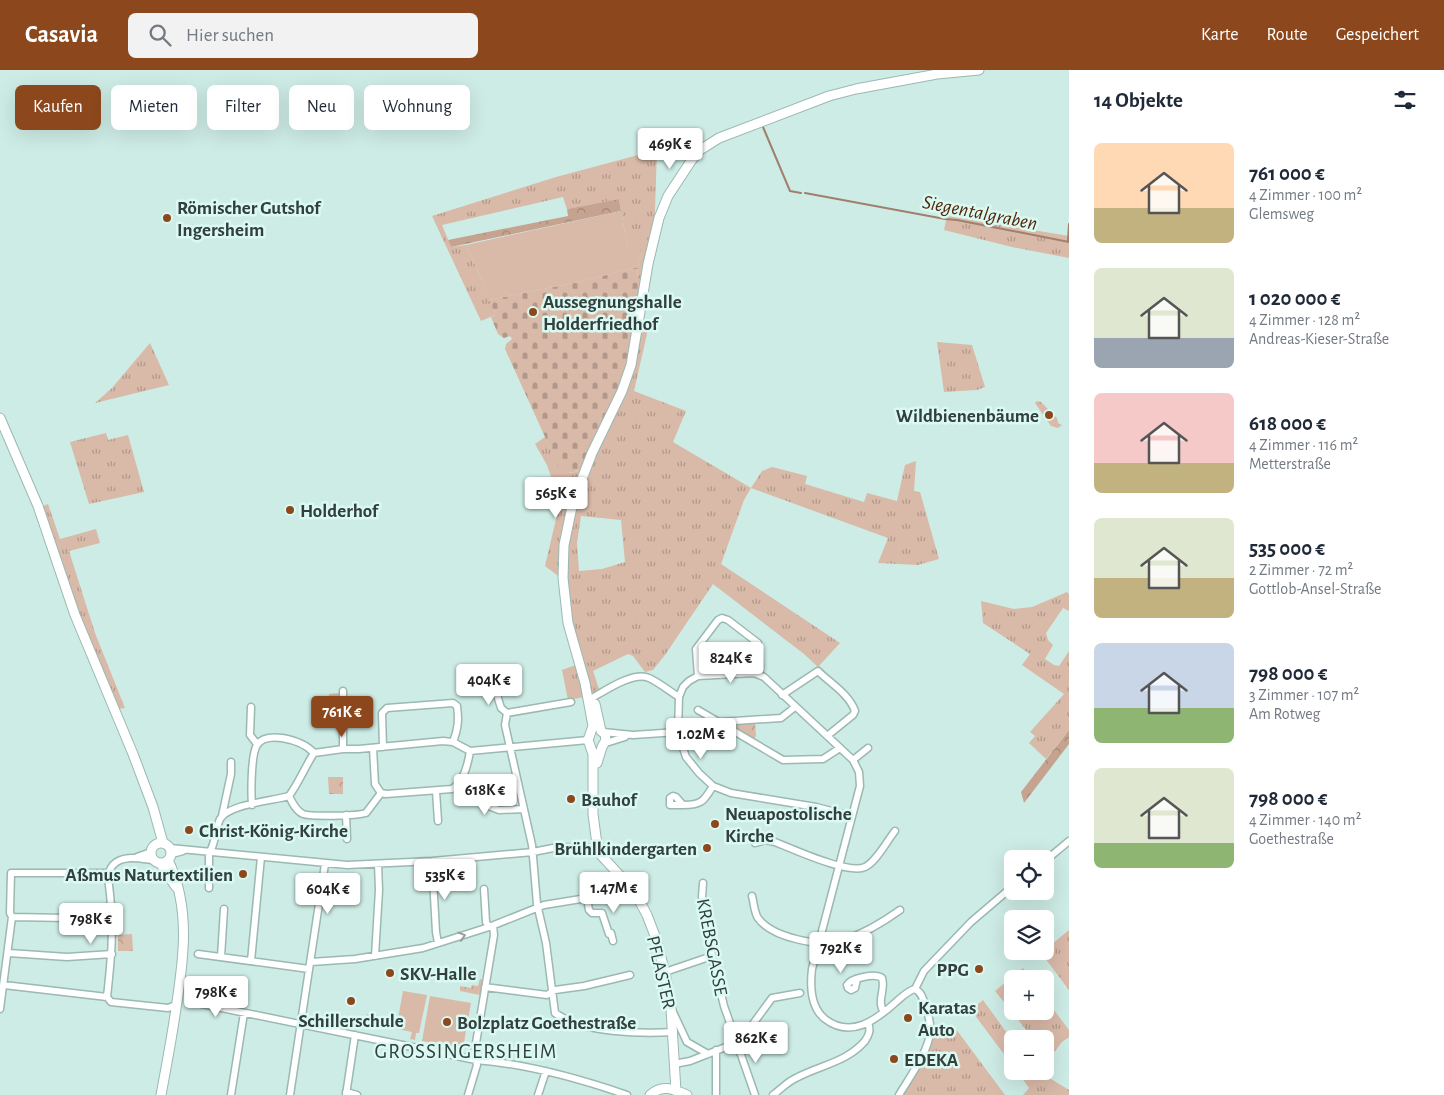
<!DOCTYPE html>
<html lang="de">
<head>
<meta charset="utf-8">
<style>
	:root { --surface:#fff; --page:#f2f2f3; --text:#1f2937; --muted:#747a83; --accent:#8c471c }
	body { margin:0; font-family:"Alegreya Sans",sans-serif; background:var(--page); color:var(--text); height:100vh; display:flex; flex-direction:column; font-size:19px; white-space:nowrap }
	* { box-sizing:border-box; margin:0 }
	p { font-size:16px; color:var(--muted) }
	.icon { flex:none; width:28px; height:28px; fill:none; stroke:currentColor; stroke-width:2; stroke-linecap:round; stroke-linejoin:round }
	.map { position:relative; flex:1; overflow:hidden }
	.panel { display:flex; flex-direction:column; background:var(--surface); width:375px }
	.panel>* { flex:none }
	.banner { position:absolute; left:15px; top:15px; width:475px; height:45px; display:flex; gap:10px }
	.buttons { position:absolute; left:1004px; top:780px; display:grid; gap:10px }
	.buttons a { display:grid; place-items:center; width:50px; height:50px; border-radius:8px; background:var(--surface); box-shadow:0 5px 20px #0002; font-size:25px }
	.price { position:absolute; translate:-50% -42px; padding:0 11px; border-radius:5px; background:#fff; color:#222; font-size:16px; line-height:32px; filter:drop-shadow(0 1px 2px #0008) }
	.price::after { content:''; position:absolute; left:50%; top:30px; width:15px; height:11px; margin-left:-8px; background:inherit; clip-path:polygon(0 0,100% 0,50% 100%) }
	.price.selected { background:var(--accent); color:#fff }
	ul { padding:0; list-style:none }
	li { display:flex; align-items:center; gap:15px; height:125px; padding:0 25px }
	li span { display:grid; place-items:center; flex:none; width:140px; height:100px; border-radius:8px; color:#555 }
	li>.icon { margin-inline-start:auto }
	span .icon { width:60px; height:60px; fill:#fffc; stroke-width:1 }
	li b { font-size:21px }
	h2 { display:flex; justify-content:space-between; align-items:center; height:60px; padding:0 25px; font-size:21px }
	.chip { padding:0 18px; border-radius:8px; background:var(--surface); box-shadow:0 5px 20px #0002; font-size:18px; line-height:45px }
	.chip.selected { background:var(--accent); color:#fff }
	header { display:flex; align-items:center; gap:30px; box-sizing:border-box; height:70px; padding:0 25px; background:var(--accent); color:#fff }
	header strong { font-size:24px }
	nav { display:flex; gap:28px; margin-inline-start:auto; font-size:18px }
	.search { width:350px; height:45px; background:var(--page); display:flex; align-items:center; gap:12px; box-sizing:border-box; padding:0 18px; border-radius:8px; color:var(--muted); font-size:19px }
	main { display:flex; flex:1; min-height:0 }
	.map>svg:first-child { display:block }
	.grass { fill:url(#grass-tufts); fill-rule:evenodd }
	.forest { fill:url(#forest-crowns) }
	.cemetery { fill:url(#cemetery-stones) }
	.park { fill:url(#park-crowns) }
	.garden { fill:#d9b9a8 }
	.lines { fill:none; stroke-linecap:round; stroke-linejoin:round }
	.stream { stroke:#a07f6d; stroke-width:2 }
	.street-casing { stroke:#9bb8b2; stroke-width:9 }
	.secondary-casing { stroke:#9bb8b2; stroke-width:11 }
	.street { stroke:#fff; stroke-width:6 }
	.secondary { stroke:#fff; stroke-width:9 }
	.oneway { stroke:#989f9e }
	.poi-dot { fill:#8c471c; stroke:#daf9f2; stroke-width:2 }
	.labels { text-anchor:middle; stroke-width:5; stroke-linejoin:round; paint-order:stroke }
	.poi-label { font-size:19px; font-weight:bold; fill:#323f3c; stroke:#daf9f2; text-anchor:start }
	.street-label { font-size:19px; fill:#323f3c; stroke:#daf9f2 }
	.water-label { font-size:20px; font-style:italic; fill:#532607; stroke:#daf9f2 }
	.quarter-label { font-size:21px; letter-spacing:1px; fill:#323f3c; stroke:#daf9f2 }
</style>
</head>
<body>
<header>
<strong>Casavia</strong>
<div class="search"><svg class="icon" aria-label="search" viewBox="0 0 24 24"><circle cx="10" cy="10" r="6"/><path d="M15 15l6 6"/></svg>Hier suchen</div>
<nav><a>Karte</a><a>Route</a><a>Gespeichert</a></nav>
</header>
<main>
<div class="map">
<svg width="1069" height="1025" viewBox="0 0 1069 1025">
	<defs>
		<pattern id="grass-tufts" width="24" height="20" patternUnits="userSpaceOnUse" patternTransform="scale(1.25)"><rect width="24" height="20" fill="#d9b9a8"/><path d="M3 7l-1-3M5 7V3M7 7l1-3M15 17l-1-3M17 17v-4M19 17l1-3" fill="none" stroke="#b1988a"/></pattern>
		<pattern id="forest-crowns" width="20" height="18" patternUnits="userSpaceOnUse" patternTransform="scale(1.25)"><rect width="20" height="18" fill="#c6a390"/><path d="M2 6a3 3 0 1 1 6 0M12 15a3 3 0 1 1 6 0" fill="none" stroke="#a18677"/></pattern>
		<pattern id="cemetery-stones" width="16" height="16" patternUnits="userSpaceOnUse" patternTransform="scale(1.25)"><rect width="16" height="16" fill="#d9b9a8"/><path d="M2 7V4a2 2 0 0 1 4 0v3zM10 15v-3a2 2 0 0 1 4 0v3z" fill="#b1988a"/></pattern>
		<pattern id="park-crowns" width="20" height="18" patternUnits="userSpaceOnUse" patternTransform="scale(1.25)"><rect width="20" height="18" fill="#d9b9a8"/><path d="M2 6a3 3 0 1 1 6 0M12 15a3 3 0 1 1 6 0" fill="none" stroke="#b1988a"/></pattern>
	</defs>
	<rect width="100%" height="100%" fill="#cdece5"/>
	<path class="grass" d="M657,80L655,140L644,210L637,209L638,197L642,183L628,180L619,129L567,139L563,127L442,155L451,177L466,175L485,217L495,245L481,251L432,146L556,107Z
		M947,146L1069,166V188L1012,177L944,160Z
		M637,252L649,255L634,321L686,341L673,372L751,418L762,401L772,397L807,406L805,414L864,432L867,423L897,431L905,395L916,391L914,421L920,422L939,489L918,495L878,493L888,468L751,418L744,430L721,494L840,573L818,597L804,584L713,514L665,585L653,600L645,602L633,586L628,584L593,601L600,622L595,625L568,630L562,600L576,595L561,508L545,496L560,432L547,395L535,374L545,367L550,378H553L570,403L578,401ZM581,446L621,450L625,492L602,499L579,501L577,473Z
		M937,272L972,275L985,317L977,320L944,322Z
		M150,273L169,315L95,333L112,318Z
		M106,363L108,370L128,365L144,422L89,434L70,372Z
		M48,434L60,469L96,459L100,473L69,481L95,563L125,638L112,640L41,437Z
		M1067,522L1069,524V541L1063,538L1046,563L1048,570L1053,575L1045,589L1054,595L1059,596L1069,581V660L1046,689L1029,673L1035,666L1030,662L1064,624L1022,595L1030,584L983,553L981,531L1014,539L1032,537Z
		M1069,860V920L1041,883Z
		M1023,898L1031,909H1012V941H1045V928L1069,960V967L1062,972L1045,994V969H1027L1024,965L1027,961L995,921Z
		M983,930L1012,970V995L971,940Z
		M953,955L1005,1025H902L933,968Z
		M1017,1001H1035L1038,1005L1043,1004L1069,1020V1025H1023L1029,1018Z"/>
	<path class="forest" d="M619,129L621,141L451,177L448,170L568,146L567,139Z
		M1069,660V674L1024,733L1021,722Z"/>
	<path class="cemetery" d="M638,197L637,209L644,210L626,303L581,398C574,404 568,403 560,400L552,383L554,380L550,378L505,279L506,274L512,269L510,266L504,268L498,264L491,247L495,245L489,230L578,212Z"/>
	<path class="park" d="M1037,331L1041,332L1057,348L1058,353L1062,355L1058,358L1051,356L1035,333Z
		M340,623L341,639L340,640H328L329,624Z
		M755,652L756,666L753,670L734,658L733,655L735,653Z
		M328,707H343V724H329Z
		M132,864L133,881H118V865Z
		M480,909L484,910L480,925L460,921V916L471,918L472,915L478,916Z
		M367,944L379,946L377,957L357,954L358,946L366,947Z"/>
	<path class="garden" d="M621,141L628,179L638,178L642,183L638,197L578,212L489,230L485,217L466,175Z
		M403,921L427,925L419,963H416L415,970L410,969L412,962L388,957L390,948L398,949Z
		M430,926L471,933L463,978L422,971Z"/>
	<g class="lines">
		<path class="stream" d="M763,57L790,121L801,123
			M805,123L945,149L957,150L1069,172
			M1068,171L1069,154"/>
		<g class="street-casing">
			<path id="street" d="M698,606L696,579L718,550L722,548L728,550L758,573L760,596L759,604
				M493,612L501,638L507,643
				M343,621V679
				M782,625L818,601C830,613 849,624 855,641L853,645L827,666
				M592,628C606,620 634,601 649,608C660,613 669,621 679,627
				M251,637L250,665L257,674
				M698,640L783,690L823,689L840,678
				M322,642L342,643
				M507,643L505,655L532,775L537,834L546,873L555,943C583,963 641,964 674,962
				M507,643L571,632
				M720,652L781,648L795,637
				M603,662L633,665L678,662
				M606,673L625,667
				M383,677L382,643L387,638L453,633L457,636C459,650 458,659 453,672
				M373,678L375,714L381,723L386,724L452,719C464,712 468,694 470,681
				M853,690L868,678
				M458,716L491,737L499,740L524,739
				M436,721L438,751
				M289,726C292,732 296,741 303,744C312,747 356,746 366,743L381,723
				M252,735C251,723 251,684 257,675C262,667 274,667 282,668C294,670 306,674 314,683
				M683,735H670V728L673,726L676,727L683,735C702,735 704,731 713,716
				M346,745L347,769
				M222,746L231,704V692
				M851,746L816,737L731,723L713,716L699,703L686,687L680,669L678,662L679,627L683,617L689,611L698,606L754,603L764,607L853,690L859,702L860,716L812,899C810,916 810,937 825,949C851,969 876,950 896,932C902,927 907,921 915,919
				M755,773L766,770L775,772C793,779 849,805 865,797C876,792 887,771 895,761
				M170,778L347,795L432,791L533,782L558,777L592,778L600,776
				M172,784L183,781
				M137,787L151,782
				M153,790C141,789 123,784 113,795C106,803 109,814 110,824C114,860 111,891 107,927L111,932L168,938L176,935
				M432,791L436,862L438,873
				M1045,791L1069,771
				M703,813L702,827L708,856L712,886L724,936L755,1025
				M209,818V783C216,773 215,760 220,749C229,734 272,731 289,726C299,712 305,697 314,683L343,679H359L443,671L453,672L470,681L588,670
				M484,819L486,852L489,857
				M752,826C754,833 754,842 758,848C772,868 820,877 842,871C863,864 882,853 900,840
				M12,847L68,848L112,845
				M9,883L67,887L112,884
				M198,884L309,899
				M375,886L379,820L378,794
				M221,887L224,839
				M251,891L261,787
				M311,892L355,889L423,878L489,857L544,835L587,828L589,840L592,843H602L609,864L611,863L613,871
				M665,902L712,886
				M857,909L855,918L851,920L848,918L847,915C851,908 875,903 882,908C886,920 876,931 884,942
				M4,915L107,927
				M485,917L547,925L555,920L584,916L630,905
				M915,919L924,901L971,852L1012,817
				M192,932L476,990C528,994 578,1008 627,1025
				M0,939L12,847L10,843L11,803H108
				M672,940L687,972L708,984
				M736,973L747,962L772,928L800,923
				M716,980V1025
				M674,994L690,991L736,973
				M346,1022L357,1025
				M231,1025L244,943
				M290,1025L325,794
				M346,1025L355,965
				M468,1025L477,995L474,985L494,865L493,856
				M538,1025L546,1001
				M773,1025C781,1019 788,1011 798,1007C821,995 847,992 865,971C869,965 871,960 868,953
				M899,1025C909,1008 929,981 930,962C931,953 928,943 925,935C923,928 921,922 915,919"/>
		</g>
		<g class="secondary-casing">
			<path id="secondary" d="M0,348L38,436L75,545L133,684L153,737L163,773
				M595,634L601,661L605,664L606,670L602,677L597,693
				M151 783a10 10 0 1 1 20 0a10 10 0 1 1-20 0Z
				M160,793L176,817
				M676,1021L671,939L665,902L655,866L647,845L634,821L600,784L596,767L593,744V684L588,670L593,656L585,613L568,553L563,508L564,475L573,432L592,383L622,321L631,295L648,194L659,148L668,126L691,91L700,80L719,68L829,26L856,19L937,4L979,0
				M161,1025C166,998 171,972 175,945C183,894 192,839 168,790
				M650,1025C662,1014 673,1019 687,1025"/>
		</g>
		<use href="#street" class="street"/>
		<use href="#secondary" class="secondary"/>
	</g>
	<defs><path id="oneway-chevron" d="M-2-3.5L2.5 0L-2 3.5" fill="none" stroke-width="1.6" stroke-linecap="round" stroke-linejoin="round" transform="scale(1.25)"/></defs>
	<use class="oneway" href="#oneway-chevron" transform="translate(462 866) rotate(-17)"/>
	<g class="poi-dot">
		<circle cx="167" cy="148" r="5"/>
		<circle cx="533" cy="242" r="5"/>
		<circle cx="1049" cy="345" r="5"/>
		<circle cx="290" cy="440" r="5"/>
		<circle cx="571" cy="729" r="5"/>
		<circle cx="715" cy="754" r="5"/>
		<circle cx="189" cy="760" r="5"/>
		<circle cx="707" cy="778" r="5"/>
		<circle cx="243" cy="804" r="5"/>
		<circle cx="979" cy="899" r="5"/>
		<circle cx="390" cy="903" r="5"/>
		<circle cx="351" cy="931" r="5"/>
		<circle cx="908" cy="948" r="5"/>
		<circle cx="447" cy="952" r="5"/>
		<circle cx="894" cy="989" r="5"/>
	</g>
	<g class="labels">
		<g class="poi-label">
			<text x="177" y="144">Römischer Gutshof<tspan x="177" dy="22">Ingersheim</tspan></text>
			<text x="543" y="238">Aussegnungshalle<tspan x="543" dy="22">Holderfriedhof</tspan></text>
			<text x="1039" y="352" text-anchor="end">Wildbienenbäume</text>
			<text x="300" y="447">Holderhof</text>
			<text x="581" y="736">Bauhof</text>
			<text x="725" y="750">Neuapostolische<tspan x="725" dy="22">Kirche</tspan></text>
			<text x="199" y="767">Christ-König-Kirche</text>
			<text x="697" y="785" text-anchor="end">Brühlkindergarten</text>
			<text x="233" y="811" text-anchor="end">Aßmus Naturtextilien</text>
			<text x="969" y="906" text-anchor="end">PPG</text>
			<text x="400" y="910">SKV-Halle</text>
			<text x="918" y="944">Karatas<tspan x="918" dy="22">Auto</tspan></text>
			<text x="351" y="957" text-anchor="middle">Schillerschule</text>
			<text x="457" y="959">Bolzplatz Goethestraße</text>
			<text x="904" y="996">EDEKA</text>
		</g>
		<g class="street-label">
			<text transform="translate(713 877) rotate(79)" y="7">KREBSGASSE</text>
			<text transform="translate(662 902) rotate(77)" y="7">PFLASTER</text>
		</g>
		<g class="water-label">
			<text transform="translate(980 142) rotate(11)" y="7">Siegentalgraben</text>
		</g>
		<g class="quarter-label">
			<text x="466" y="988">GROSSINGERSHEIM</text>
		</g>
	</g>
</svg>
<div class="buttons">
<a><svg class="icon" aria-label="locate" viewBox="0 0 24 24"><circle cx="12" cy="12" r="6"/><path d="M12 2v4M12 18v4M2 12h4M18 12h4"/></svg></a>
<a><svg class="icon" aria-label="layers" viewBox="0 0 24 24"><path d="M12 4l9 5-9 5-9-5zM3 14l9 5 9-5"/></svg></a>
<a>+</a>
<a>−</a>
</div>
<b class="price" style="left:670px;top:100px">469K €</b>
<b class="price" style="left:556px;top:449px">565K €</b>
<b class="price" style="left:731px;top:614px">824K €</b>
<b class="price" style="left:489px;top:636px">404K €</b>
<b class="price selected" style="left:342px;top:668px">761K €</b>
<b class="price" style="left:701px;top:690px">1.02M €</b>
<b class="price" style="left:485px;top:746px">618K €</b>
<b class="price" style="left:445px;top:831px">535K €</b>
<b class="price" style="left:614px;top:844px">1.47M €</b>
<b class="price" style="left:328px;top:845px">604K €</b>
<b class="price" style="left:91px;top:875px">798K €</b>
<b class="price" style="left:841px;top:904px">792K €</b>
<b class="price" style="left:216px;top:948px">798K €</b>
<b class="price" style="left:756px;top:994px">862K €</b>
<div class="banner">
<a class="chip selected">Kaufen</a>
<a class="chip">Mieten</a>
<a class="chip">Filter</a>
<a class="chip">Neu</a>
<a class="chip">Wohnung</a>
</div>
</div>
<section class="panel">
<h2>14 Objekte<svg class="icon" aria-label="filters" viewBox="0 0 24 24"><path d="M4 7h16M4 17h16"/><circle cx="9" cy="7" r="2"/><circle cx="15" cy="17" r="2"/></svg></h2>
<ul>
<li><span style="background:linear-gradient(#ffd9b3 65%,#c2b280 0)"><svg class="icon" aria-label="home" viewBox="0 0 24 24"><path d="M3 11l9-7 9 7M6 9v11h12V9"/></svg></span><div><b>761 000 €</b><p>4 Zimmer · 100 m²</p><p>Glemsweg</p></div></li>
<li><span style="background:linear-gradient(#dfe7d0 70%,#9aa5b1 0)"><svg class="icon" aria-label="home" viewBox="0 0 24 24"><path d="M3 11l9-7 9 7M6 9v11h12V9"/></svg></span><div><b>1 020 000 €</b><p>4 Zimmer · 128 m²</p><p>Andreas-Kieser-Straße</p></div></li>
<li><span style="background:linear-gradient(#f6c9c9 70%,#c2b280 0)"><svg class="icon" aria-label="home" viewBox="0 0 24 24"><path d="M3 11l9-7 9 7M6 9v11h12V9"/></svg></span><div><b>618 000 €</b><p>4 Zimmer · 116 m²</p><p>Metterstraße</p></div></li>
<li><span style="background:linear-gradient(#dfe7d0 60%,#c2b280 0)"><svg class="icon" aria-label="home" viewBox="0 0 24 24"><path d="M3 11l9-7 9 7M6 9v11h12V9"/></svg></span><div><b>535 000 €</b><p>2 Zimmer · 72 m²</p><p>Gottlob-Ansel-Straße</p></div></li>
<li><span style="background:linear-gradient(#c9d6e8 65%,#8fb573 0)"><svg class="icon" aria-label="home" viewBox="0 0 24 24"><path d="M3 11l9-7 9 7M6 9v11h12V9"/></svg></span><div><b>798 000 €</b><p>3 Zimmer · 107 m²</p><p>Am Rotweg</p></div></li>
<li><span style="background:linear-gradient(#dfe7d0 75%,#8fb573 0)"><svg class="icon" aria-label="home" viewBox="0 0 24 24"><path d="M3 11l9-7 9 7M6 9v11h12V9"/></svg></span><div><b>798 000 €</b><p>4 Zimmer · 140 m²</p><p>Goethestraße</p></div></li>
</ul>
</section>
</main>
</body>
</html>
